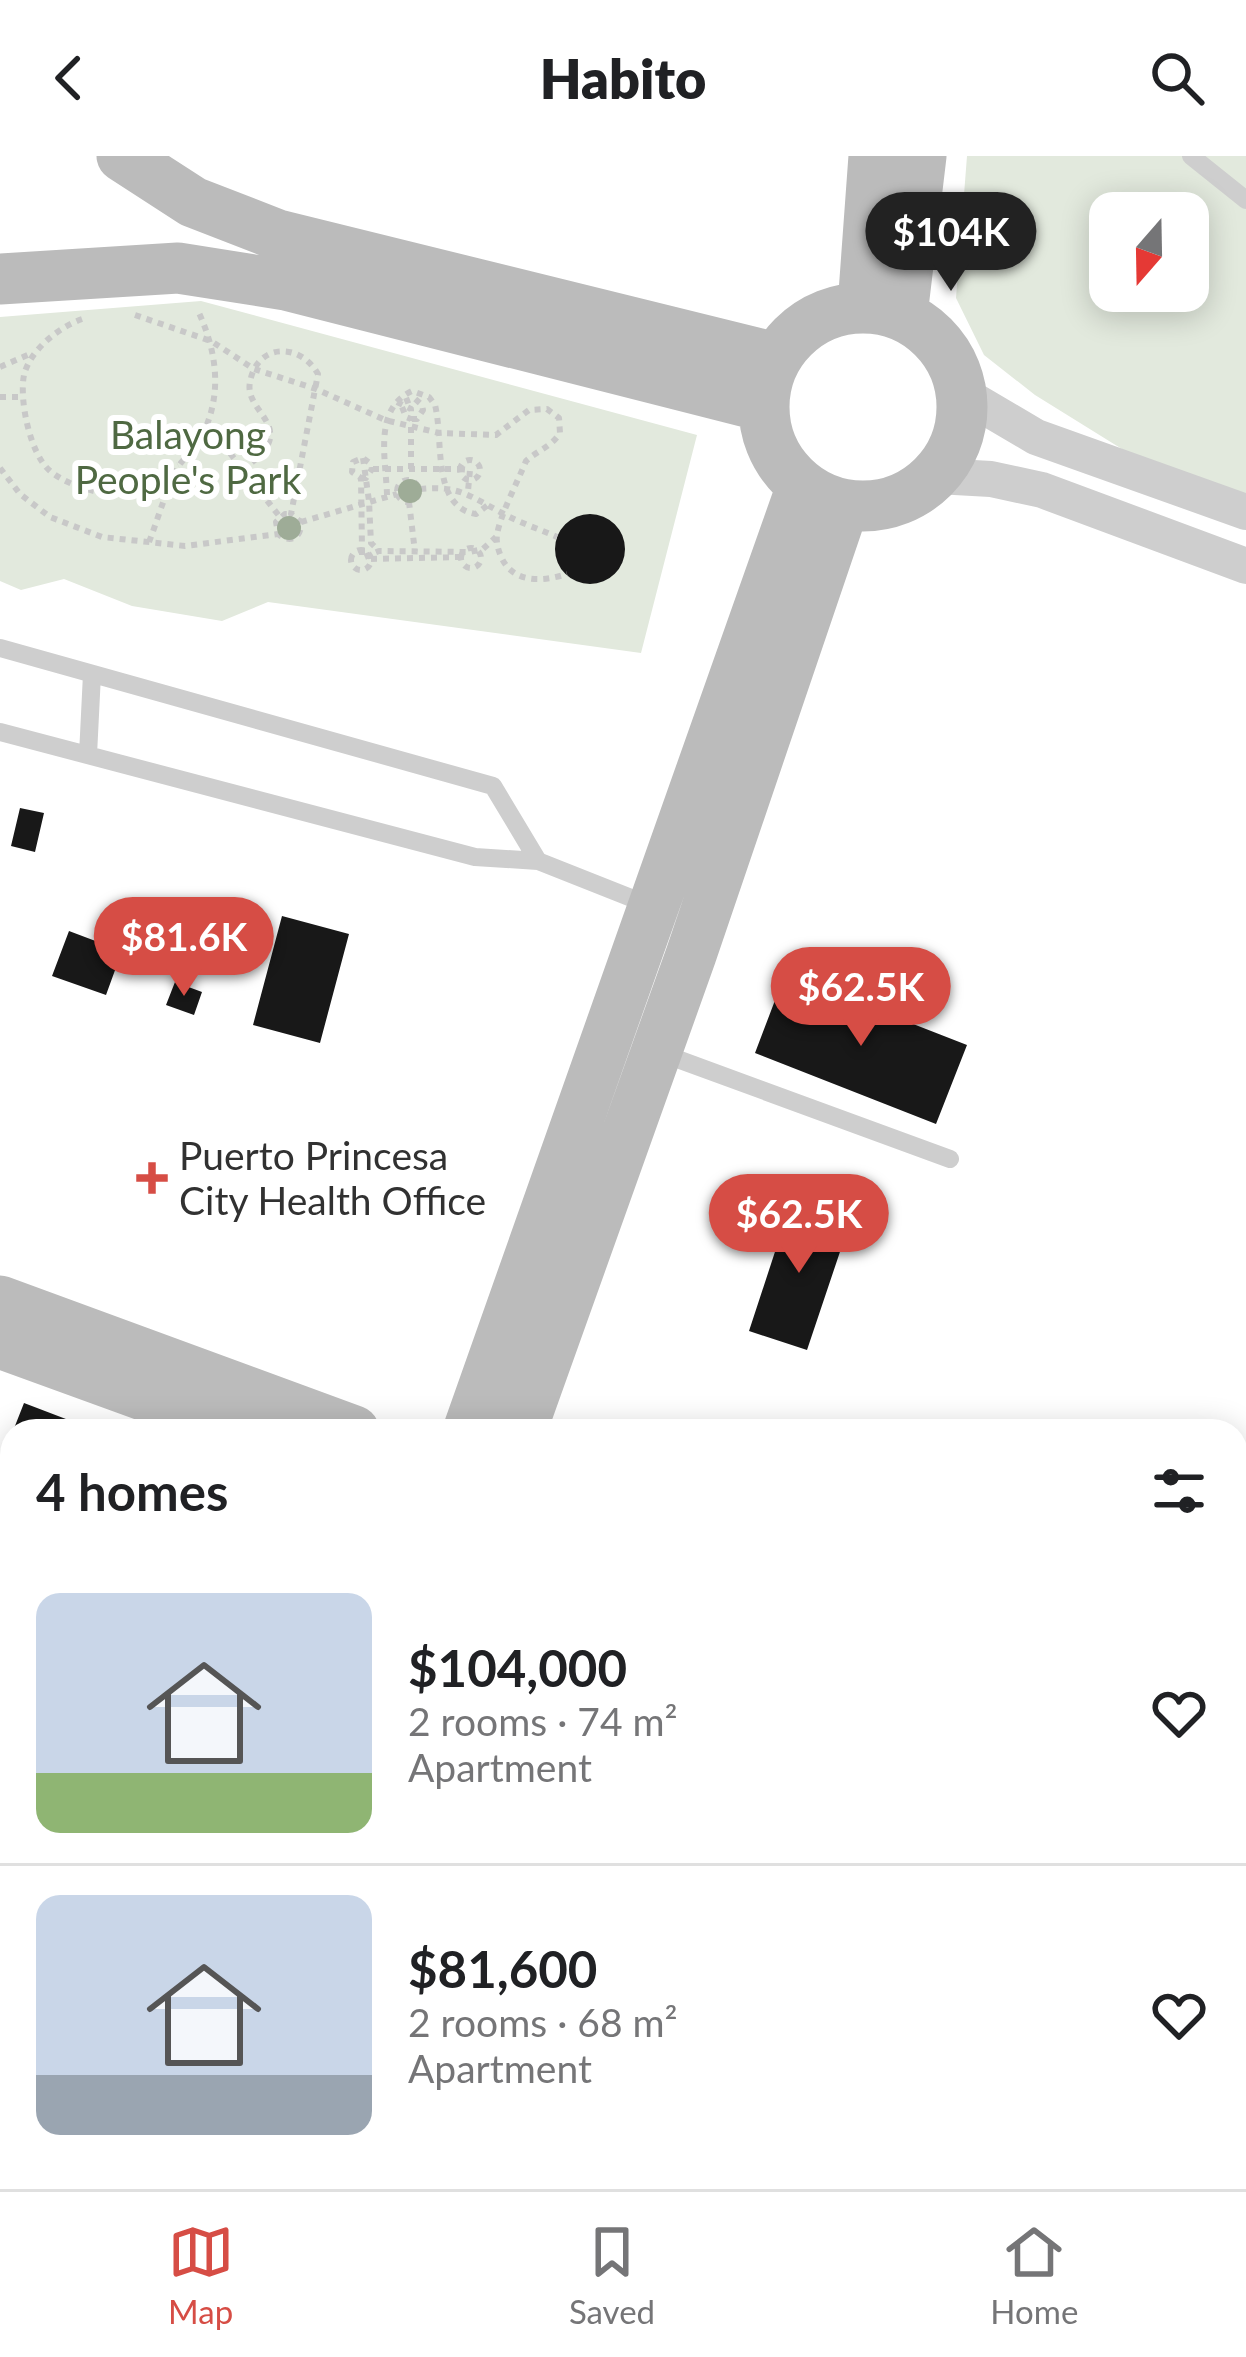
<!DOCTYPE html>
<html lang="en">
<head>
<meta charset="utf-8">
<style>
	:root { --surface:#fff; --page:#f6f6f6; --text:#202124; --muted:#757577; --line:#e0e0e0; --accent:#d64d45 }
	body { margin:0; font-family:Lato,sans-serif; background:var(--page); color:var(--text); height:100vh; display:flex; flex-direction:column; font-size:45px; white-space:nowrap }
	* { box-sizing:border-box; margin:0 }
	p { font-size:39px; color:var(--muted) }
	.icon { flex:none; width:66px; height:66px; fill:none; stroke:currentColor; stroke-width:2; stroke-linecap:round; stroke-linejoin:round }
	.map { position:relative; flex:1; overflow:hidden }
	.side { position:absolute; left:0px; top:1263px; width:1248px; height:771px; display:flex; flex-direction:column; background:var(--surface); border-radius:36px 36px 0 0; box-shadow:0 6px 30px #0003 }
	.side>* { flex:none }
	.needle { width:78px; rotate:200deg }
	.fabs { position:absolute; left:1089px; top:36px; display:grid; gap:24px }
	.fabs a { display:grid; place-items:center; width:120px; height:120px; border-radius:24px; background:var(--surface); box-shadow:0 6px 30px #0003; font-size:60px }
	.price { position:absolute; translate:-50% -102px; padding:0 27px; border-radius:42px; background:var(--accent); color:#fff; font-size:39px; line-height:78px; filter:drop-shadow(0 3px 6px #0008) }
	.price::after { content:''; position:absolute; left:50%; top:72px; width:36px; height:27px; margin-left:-18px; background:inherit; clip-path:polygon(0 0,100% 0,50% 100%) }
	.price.current { background:#222; color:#fff }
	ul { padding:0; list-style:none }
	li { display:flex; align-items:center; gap:36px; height:300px; padding:0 36px }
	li+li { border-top:3px solid var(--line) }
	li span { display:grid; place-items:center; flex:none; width:336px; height:240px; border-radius:24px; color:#555 }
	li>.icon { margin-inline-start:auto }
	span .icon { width:144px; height:144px; fill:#fffc; stroke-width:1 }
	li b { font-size:51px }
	h2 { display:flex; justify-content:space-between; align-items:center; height:144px; padding:0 36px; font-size:51px }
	header { display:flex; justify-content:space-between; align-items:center; height:156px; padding:0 36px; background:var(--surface); font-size:54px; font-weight:800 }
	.dock { display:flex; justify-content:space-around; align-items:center; height:168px; border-top:3px solid var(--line); background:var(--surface); font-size:33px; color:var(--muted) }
	.dock a { display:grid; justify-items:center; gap:6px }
	.dock .current { color:var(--accent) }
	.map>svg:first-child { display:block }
	.green { fill:#e2e9dd; fill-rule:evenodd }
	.building { fill:#181818 }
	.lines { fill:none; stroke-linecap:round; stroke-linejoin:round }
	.path { stroke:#c8c8c8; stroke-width:6; stroke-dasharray:6 6; stroke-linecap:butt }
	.lane { stroke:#cecece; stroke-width:18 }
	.street { stroke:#cecece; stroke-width:36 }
	.secondary { stroke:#bbb; stroke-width:51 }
	.path-bridge { stroke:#c8c8c8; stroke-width:6; stroke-dasharray:6 6; stroke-linecap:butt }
	.tree { fill:#9eac97 }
	.poi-dot { fill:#d64d45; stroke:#fff; stroke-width:4.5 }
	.labels { text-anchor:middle; stroke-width:12; stroke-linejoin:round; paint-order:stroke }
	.park-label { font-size:39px; fill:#4f6942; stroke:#fff }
	.poi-label { font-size:39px; fill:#313131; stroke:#fff; text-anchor:start }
</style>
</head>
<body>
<header><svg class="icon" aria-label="back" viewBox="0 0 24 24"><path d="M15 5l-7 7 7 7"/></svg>Habito<svg class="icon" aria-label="search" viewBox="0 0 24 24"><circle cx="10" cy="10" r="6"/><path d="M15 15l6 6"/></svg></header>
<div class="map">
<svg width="1246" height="2033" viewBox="0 0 1246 2033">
	<rect width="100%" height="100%" fill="#fff"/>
	<path class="green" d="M967,0H1246V343L1159,316L1035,239L984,199L956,142ZM1110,57H1188V135H1110Z
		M201,145L697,279L641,497L268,446L222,465L132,450L64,423L21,434L0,425V161Z
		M0,1922L12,1926V2022H123L120,2033H0Z"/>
	<path class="building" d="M555 393a35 35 0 1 1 70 0a35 35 0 1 1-70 0Z
		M20,652L44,657L35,696L11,690Z
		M282,760L349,778L320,887L253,869Z
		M69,775L122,795L106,839L52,820Z
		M785,818L967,889L936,968L755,897Z
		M175,826L202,836L194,859L166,849Z
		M791,1047L850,1066L807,1194L749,1175Z
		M24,1247L79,1268L76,1275H13Z
		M1242,1300L1246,1302V1496L1236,1493V1306L1240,1308Z
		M0,1305L12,1310V1328L0,1358Z
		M1236,1723L1246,1726V1782L1236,1779Z
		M1236,1855L1246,1859V1917L1236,1913Z
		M185,2022H246L251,2025L246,2033H178Z
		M936,2022H1004L1001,2033H932Z"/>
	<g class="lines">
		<path class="path" d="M135,159L211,185L254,213L316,233L385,264L439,277L496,279L529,254L547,253L559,262L560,277C551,291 538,294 526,305C518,325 500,359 497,379C496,385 498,393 500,398C511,428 542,426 567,418
			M82,163C59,171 30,194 24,219C19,244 30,297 49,314C61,325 84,334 100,336C126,338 155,321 178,309
			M0,211L32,197
			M0,241H23
			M397,246L411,253V263
			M208,269L280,361
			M363,302L369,345L371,387L379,395
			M0,312L20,338L50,361L102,381L185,390L278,378
			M459,313L470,314L468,335
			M243,314C252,306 265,297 269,286C277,263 245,250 250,226C257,187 300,186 318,218L291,358L301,366C302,382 290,388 278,378L276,366L285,358H291
			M397 335a11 11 0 1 1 22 0a11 11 0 1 1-22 0Z
			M420,333C458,329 470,340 502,357C520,367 539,373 557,381
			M387,339C386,303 373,253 412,235L429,241L435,249C444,284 431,351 476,358L488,349
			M409,346L415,396
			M301,366L397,338
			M149,386C158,363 165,337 176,315C181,303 193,297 199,285C223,243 218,199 199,157
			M362,393V402L379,395L470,396L483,393L496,381
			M371,403L460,401"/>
		<path class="lane" d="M1191,0L1246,44
			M0,492L493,630L538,705
			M0,576L475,701L538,705L649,749
			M88,599L92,518
			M661,897L950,1003
			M1046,2022L1048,2033"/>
		<path class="street" d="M963,238L1036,281L1246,356
			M937,320L991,323L1042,334L1246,410
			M0,1885L12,1889
			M445,2022L483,2033
			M144,2033L147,2022"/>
		<path class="secondary" d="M122,0L193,46L278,79L776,202
			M0,123L178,112L286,129L763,250
			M863,151L874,0
			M764 251a99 99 0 1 1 198 0a99 99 0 1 1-198 0Z
			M902,159L921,0
			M0,1145L354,1275
			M0,1187L242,1275
			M468,1275L802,330
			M521,1275L691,799L844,349
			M1236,1636L1246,1639
			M858,2033L862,2022"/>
		<path class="path-bridge" d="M460 314a10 10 0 1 1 20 0a10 10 0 1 1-20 0Z
			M373,313H459
			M411,313V263L406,261L402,251L404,246L414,242L422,249L423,254L417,263H411
			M361,322H366L372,313L371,308L363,302L353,306L352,316L361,322L362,393
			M461 402a10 10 0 1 1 20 0a10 10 0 1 1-20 0Z
			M351 404a10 10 0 1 1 20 0a10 10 0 1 1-20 0Z"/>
	</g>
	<g class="tree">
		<circle cx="410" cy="335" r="12"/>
		<circle cx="289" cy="372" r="12"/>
	</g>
	<path class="poi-dot" d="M146 1004h12v12h12v12h-12v12h-12v-12h-12v-12h12z"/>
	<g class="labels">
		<g class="park-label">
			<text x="188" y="293">Balayong<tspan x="188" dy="45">People's Park</tspan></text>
		</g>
		<g class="poi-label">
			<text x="179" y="1014">Puerto Princesa<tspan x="179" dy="45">City Health Office</tspan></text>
		</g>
	</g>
</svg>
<div class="fabs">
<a><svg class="needle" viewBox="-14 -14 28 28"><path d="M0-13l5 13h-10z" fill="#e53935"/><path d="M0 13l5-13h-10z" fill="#757577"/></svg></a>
</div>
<b class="price current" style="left:951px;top:138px">$104K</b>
<b class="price" style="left:184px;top:843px">$81.6K</b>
<b class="price" style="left:861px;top:893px">$62.5K</b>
<b class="price" style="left:799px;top:1120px">$62.5K</b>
<section class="side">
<h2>4 homes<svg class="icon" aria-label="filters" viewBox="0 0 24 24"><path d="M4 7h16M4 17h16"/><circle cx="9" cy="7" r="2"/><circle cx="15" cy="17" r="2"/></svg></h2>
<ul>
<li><span style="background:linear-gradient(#c9d6e8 75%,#8fb573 0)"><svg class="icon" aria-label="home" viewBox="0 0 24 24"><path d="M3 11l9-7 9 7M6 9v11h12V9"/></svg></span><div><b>$104,000</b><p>2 rooms · 74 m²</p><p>Apartment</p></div><svg class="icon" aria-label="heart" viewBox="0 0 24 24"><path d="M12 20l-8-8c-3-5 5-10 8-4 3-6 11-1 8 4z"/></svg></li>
<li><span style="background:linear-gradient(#c9d6e8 75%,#9aa5b1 0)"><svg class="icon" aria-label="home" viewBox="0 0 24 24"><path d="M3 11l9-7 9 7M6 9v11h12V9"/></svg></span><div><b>$81,600</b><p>2 rooms · 68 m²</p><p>Apartment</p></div><svg class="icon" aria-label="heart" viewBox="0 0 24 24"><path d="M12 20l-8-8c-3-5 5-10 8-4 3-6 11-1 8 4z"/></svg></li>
</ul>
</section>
</div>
<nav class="dock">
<a class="current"><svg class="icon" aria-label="map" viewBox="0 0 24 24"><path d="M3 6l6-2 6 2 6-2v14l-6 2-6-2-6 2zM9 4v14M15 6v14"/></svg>Map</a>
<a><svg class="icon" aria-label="saved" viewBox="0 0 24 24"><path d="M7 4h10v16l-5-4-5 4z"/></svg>Saved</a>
<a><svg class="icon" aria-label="home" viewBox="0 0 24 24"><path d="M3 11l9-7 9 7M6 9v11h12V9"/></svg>Home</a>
</nav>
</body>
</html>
